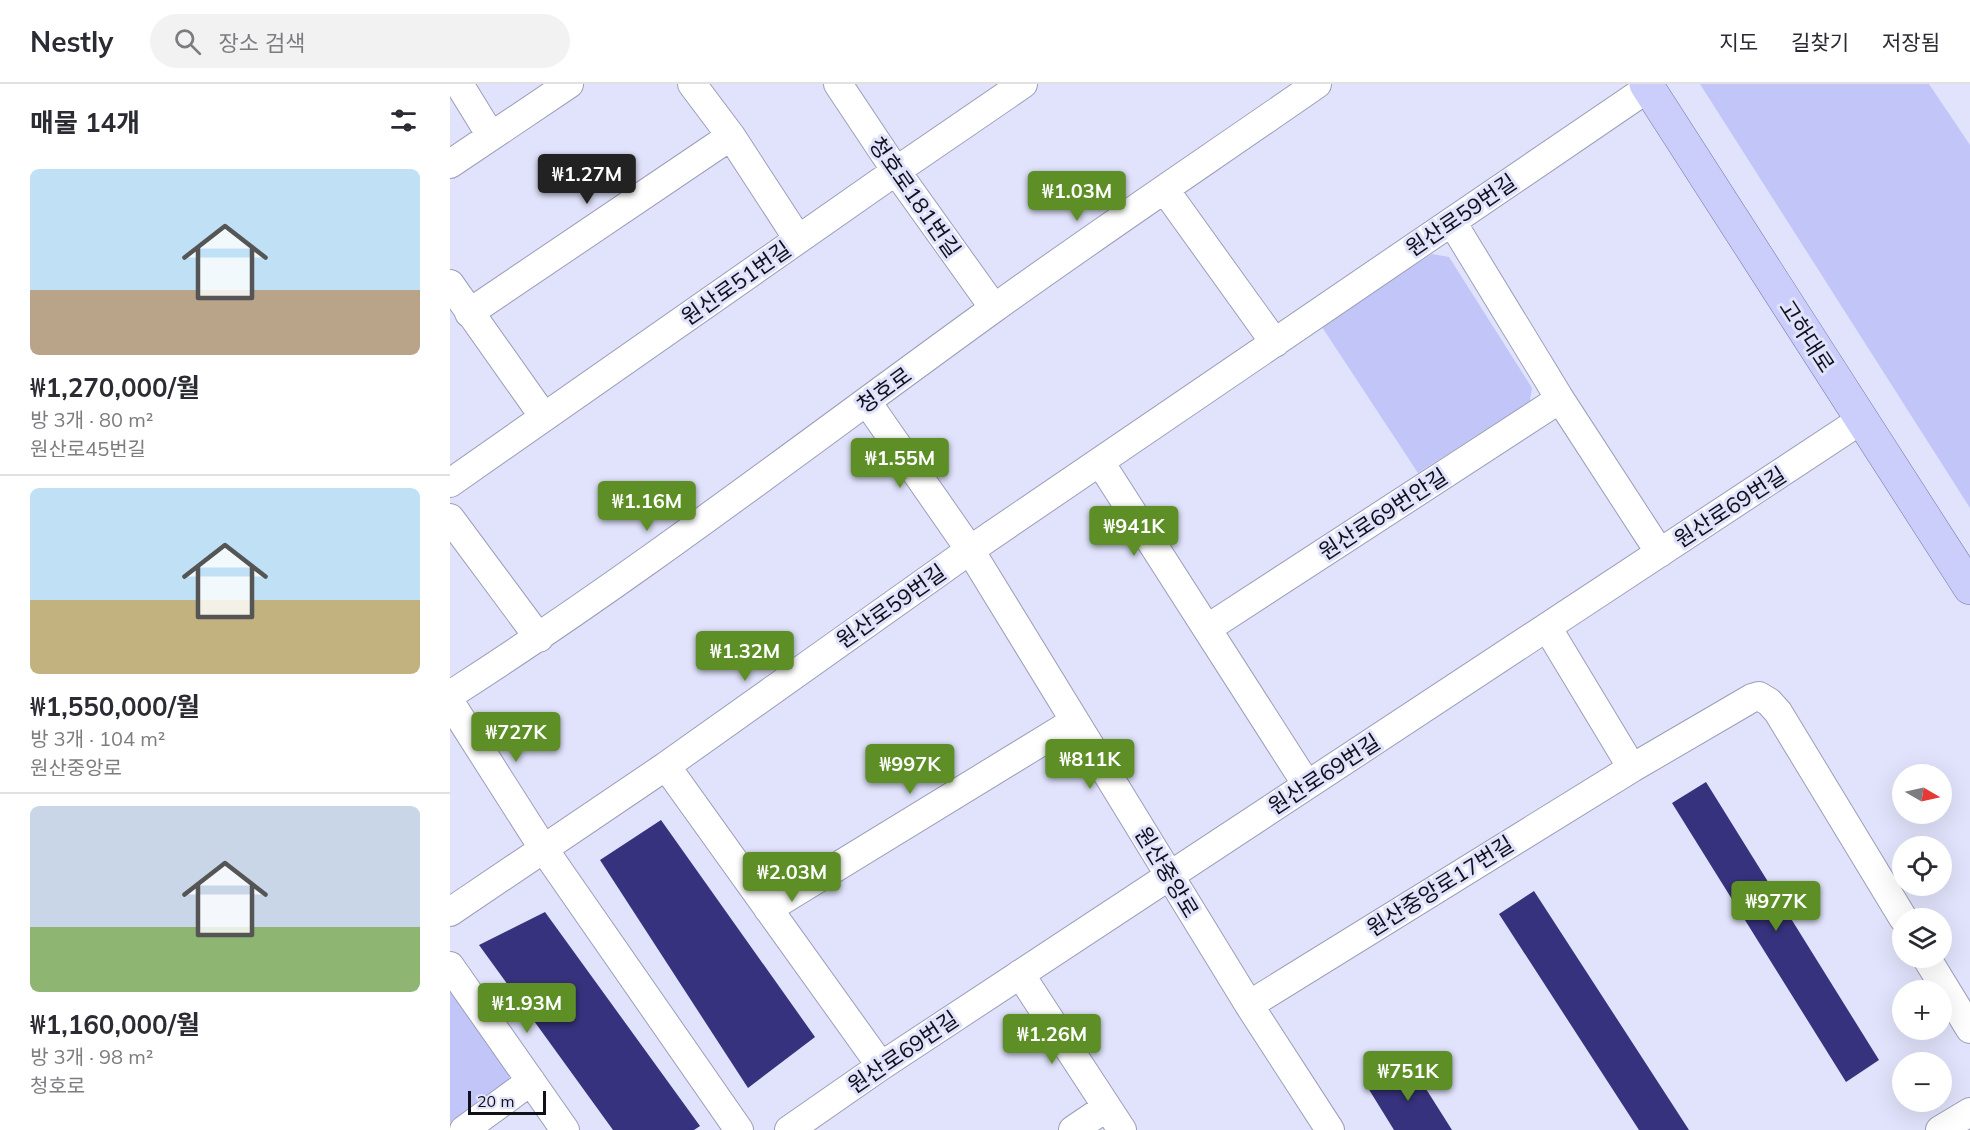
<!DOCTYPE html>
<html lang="ko">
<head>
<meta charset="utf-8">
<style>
	:root { --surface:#fff; --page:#f2f2f3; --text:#2b2b33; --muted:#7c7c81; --line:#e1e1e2; --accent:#5e8f26 }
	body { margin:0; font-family:Mulish,"Noto Sans KR",sans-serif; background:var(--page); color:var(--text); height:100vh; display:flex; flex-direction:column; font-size:22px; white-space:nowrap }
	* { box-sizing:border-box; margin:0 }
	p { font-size:20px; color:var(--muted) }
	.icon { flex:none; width:33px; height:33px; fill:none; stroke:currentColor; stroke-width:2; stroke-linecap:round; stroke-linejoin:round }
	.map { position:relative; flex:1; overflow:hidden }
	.drawer { display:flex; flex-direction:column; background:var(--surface); width:450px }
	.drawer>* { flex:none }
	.needle { width:39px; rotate:99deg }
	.controls { position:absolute; left:1442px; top:680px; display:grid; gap:12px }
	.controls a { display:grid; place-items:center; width:60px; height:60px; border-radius:50%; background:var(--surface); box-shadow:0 6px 24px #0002; font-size:30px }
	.scale { position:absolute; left:18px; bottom:15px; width:78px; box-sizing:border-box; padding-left:6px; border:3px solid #10101a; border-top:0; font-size:16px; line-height:21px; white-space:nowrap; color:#10101a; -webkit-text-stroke:4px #e0e3fb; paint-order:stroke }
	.price { position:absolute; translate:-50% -51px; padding:0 14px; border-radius:6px; background:var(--accent); color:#fff; font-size:20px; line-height:39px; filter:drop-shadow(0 2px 3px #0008) }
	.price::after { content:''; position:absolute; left:50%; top:36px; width:18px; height:14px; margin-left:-9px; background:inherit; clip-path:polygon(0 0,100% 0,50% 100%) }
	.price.active { background:#222; color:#fff }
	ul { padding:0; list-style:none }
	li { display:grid; align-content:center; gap:12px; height:318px; padding:0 30px }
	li+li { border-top:2px solid var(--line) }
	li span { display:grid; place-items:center; height:186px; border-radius:9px; color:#555 }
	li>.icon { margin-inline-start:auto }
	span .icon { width:108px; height:108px; fill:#fffc; stroke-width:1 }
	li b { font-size:26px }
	h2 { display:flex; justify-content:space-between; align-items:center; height:72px; padding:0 30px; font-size:26px }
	header { display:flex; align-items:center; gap:36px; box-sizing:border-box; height:84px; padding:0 30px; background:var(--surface); border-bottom:2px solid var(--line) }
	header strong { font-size:28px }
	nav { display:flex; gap:33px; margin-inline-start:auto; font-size:21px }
	.search { width:420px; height:54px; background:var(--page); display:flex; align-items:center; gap:15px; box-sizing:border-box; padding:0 21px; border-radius:33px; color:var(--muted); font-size:22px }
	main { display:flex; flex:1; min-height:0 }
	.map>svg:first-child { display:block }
	.green { fill:#c1c5f8 }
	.building { fill:#37327d }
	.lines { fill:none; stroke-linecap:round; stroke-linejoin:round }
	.minor-casing { stroke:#9c9eba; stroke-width:30 }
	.major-casing { stroke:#7375a9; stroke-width:34 }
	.minor { stroke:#fff; stroke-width:28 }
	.major { stroke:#cbcdfa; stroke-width:33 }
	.labels { text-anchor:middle; stroke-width:6; stroke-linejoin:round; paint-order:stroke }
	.street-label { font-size:22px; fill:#10101a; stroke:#e0e3fb }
</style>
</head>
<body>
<header>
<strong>Nestly</strong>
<div class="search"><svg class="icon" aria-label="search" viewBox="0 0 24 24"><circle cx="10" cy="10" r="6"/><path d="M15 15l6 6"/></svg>장소 검색</div>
<nav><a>지도</a><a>길찾기</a><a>저장됨</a></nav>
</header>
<main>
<section class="drawer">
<h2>매물 14개<svg class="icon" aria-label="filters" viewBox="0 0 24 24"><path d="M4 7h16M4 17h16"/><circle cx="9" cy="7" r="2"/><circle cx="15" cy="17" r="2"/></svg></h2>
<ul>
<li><span style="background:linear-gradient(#bfe0f5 65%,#b9a48a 0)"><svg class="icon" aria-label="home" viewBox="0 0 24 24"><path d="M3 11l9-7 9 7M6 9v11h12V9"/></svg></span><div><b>₩1,270,000/월</b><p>방 3개 · 80 m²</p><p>원산로45번길</p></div></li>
<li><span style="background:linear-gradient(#bfe0f5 60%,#c2b280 0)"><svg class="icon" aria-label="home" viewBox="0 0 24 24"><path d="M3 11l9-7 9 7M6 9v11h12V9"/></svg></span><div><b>₩1,550,000/월</b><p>방 3개 · 104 m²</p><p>원산중앙로</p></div></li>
<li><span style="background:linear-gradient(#c9d6e8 65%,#8fb573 0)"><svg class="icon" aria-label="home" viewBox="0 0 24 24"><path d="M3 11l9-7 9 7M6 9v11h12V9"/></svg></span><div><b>₩1,160,000/월</b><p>방 3개 · 98 m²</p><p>청호로</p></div></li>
</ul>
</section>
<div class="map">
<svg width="1520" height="1046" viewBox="0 0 1520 1046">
	<rect width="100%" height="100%" fill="#e0e3fb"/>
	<path class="green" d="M1250,0H1479L1520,61V424Z
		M982,170L999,173L1082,304L1080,317L968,389L870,240Z
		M0,901L59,986V1002L0,1043Z"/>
	<path class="building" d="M1256,698L1429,976L1396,998L1222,719Z
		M211,736L365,953L298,1004L150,776Z
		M1084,807L1239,1046H1189L1049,830Z
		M95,828L250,1042L244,1046H163L29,861Z
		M959,978L1002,1046H944L918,1004Z"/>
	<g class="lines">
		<g class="minor-casing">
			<path id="minor" d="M9,0L41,52
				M242,0L281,52L348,155
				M388,0L446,87L544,224
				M0,80L119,0
				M715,106L825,259
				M1002,138L1110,315L1210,469
				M0,200L94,333
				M19,229L281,52
				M417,318L520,466L799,921L880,1046
				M650,378L857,701
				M0,399L446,87L573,0
				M0,434L89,554
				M1097,543L1182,684
				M758,544L1110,315
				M0,611C187,491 363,355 543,225C650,148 759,75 867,0
				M0,618L93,764L289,1046
				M216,682L431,982
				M318,825L625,637
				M0,828L216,682L520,466L1198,4
				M1476,873L1520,945
				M0,882L115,1046
				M570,890L672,1046
				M799,921L1182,684L1302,614L1309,612L1319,618L1328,628L1453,834
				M14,1046L81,997
				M339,1046L431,982L1411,336
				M623,1046L657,1023
				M1490,1046L1520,1028"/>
		</g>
		<g class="major-casing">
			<path id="major" d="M1196,0L1520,504"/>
		</g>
		<use href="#minor" class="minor"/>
		<use href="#major" class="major"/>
	</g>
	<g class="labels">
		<g class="street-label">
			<text transform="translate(465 113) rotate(55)" y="8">청호로181번길</text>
			<text transform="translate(1011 131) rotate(-34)" y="8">원산로59번길</text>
			<text transform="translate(286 199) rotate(-35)" y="8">원산로51번길</text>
			<text transform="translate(1357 252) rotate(57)" y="8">고하대로</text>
			<text transform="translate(434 306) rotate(-36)" y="8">청호로</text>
			<text transform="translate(1280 423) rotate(-33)" y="8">원산로69번길</text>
			<text transform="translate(933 430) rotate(-33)" y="8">원산로69번안길</text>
			<text transform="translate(441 522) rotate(-35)" y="8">원산로59번길</text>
			<text transform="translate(874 690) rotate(-33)" y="8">원산로69번길</text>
			<text transform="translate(717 788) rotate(59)" y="8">원산중앙로</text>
			<text transform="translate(990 802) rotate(-32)" y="8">원산중앙로17번길</text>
			<text transform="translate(453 968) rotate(-34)" y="8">원산로69번길</text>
		</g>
	</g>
</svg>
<div class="controls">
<a><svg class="needle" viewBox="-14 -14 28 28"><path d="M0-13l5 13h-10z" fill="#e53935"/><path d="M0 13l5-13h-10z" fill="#7c7c81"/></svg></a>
<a><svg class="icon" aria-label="locate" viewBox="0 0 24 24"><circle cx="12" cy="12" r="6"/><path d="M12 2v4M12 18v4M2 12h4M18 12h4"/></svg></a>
<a><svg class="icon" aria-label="layers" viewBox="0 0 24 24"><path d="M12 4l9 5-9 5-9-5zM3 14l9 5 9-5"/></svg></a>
<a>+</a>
<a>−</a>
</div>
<div class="scale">20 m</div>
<b class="price active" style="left:137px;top:121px">₩1.27M</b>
<b class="price" style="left:627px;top:138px">₩1.03M</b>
<b class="price" style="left:450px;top:405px">₩1.55M</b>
<b class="price" style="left:197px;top:448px">₩1.16M</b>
<b class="price" style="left:684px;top:473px">₩941K</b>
<b class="price" style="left:295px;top:598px">₩1.32M</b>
<b class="price" style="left:66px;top:679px">₩727K</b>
<b class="price" style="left:640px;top:706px">₩811K</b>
<b class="price" style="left:460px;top:711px">₩997K</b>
<b class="price" style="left:342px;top:819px">₩2.03M</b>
<b class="price" style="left:1326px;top:848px">₩977K</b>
<b class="price" style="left:77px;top:950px">₩1.93M</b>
<b class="price" style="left:602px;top:981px">₩1.26M</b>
<b class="price" style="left:958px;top:1018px">₩751K</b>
</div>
</main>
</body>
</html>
